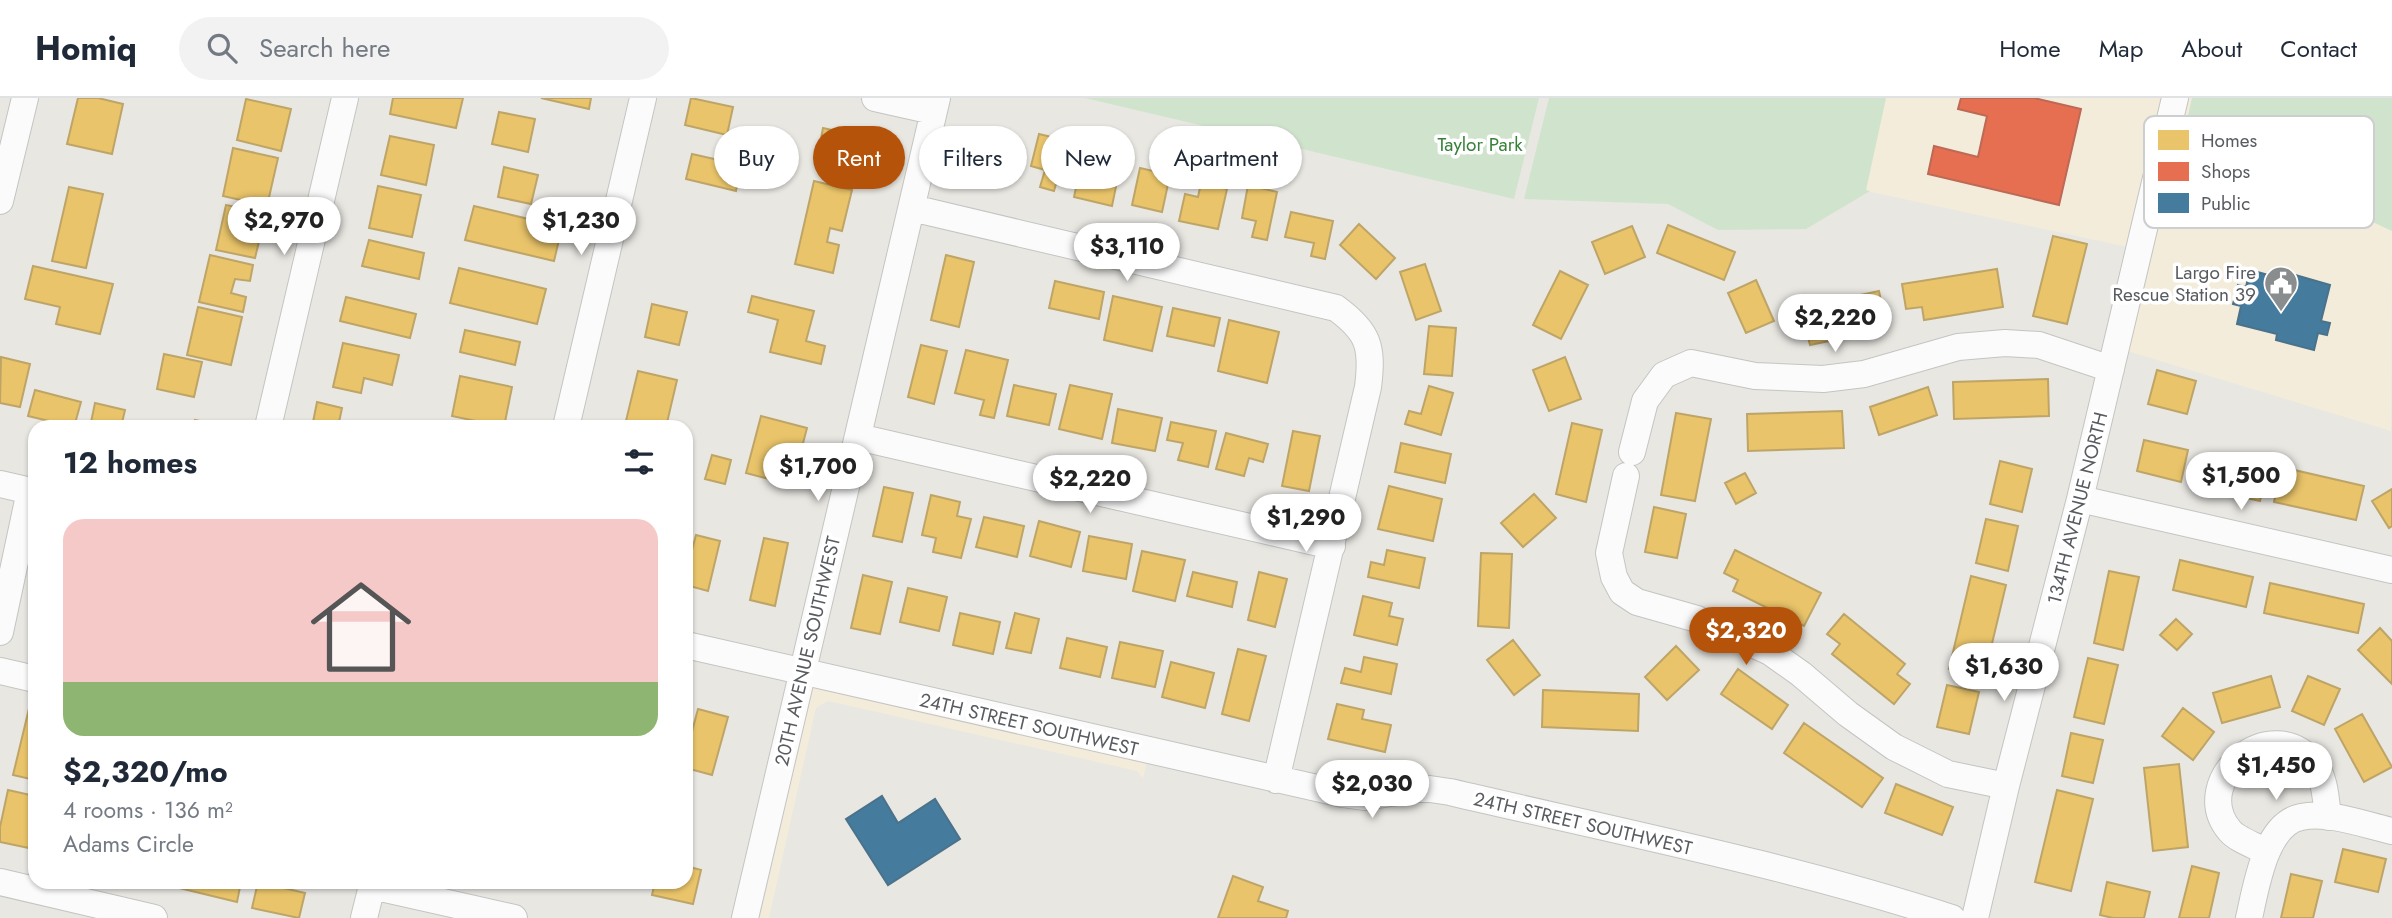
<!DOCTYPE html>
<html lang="en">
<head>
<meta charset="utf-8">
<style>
	:root { --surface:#fff; --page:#f2f2f3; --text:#1f2937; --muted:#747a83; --line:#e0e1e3; --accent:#b45309 }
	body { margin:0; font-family:Jost,sans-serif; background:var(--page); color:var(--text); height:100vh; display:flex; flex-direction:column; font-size:26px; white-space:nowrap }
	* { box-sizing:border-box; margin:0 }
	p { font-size:23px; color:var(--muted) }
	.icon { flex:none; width:38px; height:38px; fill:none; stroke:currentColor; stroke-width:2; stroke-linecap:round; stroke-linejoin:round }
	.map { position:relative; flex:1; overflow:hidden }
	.side { position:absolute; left:28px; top:322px; width:665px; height:469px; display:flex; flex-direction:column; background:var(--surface); border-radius:21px; box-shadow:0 2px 5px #0004 }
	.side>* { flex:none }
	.hud { position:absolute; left:714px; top:28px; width:665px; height:63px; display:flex; gap:14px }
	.price { position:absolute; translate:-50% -60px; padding:0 16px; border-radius:24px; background:#fff; color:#222; font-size:23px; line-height:46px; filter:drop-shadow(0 2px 4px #0008) }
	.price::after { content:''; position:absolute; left:50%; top:42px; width:21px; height:16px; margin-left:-10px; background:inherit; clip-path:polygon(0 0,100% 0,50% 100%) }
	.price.on { background:var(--accent); color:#fff }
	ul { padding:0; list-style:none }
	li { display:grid; align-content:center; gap:14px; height:371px; padding:0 35px }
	li span { display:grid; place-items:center; height:217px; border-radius:21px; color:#555 }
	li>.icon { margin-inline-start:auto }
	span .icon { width:126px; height:126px; fill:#fffc; stroke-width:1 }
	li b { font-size:30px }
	h2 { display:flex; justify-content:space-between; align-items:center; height:84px; padding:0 35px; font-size:30px }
	.chip { padding:0 24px; border-radius:32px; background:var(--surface); box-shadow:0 2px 5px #0004; font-size:24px; line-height:63px }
	.chip.on { background:var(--accent); color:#fff }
	header { display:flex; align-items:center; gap:42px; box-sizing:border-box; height:98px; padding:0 35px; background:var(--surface); border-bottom:2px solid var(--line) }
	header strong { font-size:33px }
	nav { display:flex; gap:38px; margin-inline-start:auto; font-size:24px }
	.search { width:490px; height:63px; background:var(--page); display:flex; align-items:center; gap:18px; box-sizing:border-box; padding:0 24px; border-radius:38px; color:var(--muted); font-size:26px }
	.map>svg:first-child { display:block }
	.commercial { fill:#f3ecda }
	.green { fill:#d0e4cd }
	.homes { fill:#e9c46a; stroke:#bea567; stroke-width:2 }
	.shops { fill:#e76f51; stroke:#bc6956; stroke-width:2 }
	.public { fill:#457b9d; stroke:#4b728b; stroke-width:2 }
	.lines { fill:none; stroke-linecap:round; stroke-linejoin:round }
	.minor-casing { stroke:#c4c4c3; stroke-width:28 }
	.minor { stroke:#fcfbfb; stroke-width:26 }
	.labels { text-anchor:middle; stroke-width:7; stroke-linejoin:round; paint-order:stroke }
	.park-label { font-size:19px; fill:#378038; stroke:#fff }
	.poi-label { font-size:19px; fill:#585c60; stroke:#fff; text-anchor:end }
	.street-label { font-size:19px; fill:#585c60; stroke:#fff }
	.key { fill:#fff; stroke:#cdcecf; stroke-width:2 }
	.key-label { font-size:19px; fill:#585c60 }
</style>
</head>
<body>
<header>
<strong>Homiq</strong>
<div class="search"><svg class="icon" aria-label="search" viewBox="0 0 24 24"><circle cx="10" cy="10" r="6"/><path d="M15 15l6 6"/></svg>Search here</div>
<nav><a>Home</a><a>Map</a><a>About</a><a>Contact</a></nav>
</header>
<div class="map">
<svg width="2392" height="820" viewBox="0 0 2392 820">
	<rect width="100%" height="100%" fill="#e8e7e2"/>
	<path class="commercial" d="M1886,0H2163L2128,149L1866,93Z
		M2187,0H2192L2185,35L2392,133L2391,333L2127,253Z
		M813,587L1147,663L1143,681L1137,673L828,603L816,610L769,820H760Z"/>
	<path class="green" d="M1085,0H1539L1514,101Z
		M1549,0H1886L1866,92L1870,93L1806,131L1718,132L1668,106L1524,101Z
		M2192,0H2392V133L2184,35Z"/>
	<path class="homes" d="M78,0H98L123,6L112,56L67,46Z
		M393,0H463L456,30L390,16Z
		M541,0H591L589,11Z
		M691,0L733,9L727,37L685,27Z
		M246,1L291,11L281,53L237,42Z
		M499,14L535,21L528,54L492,46Z
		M823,30L863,39L860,56L873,59L869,75L829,66L833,49L820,46Z
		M991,35L1016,41L1006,86L968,77L975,47L988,50Z
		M1039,36L1068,43L1054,93L1040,89L1045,72L1031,68Z
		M390,38L434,47L426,87L381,77Z
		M233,50L278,60L267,108L223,98Z
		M692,56L741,67L736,93L686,81Z
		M1096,59L1121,64L1112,108L1074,99L1080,71L1093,73Z
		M504,69L538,77L531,106L498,99Z
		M1140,70L1170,77L1162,114L1132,107Z
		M814,83L852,92L842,133L830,130L827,144L839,147L833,175L795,166Z
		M1201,85L1227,91L1218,131L1179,123L1185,96L1198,99Z
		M1248,87L1277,94L1267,142L1252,139L1256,123L1242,120Z
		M378,88L421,97L412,139L369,130Z
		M69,89L103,96L86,170L52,163Z
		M226,107L266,115L255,160L216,152Z
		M474,108L562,129L554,163L465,142Z
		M1291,114L1333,123L1325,161L1311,158L1314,145L1285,139Z
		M1359,126L1395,160L1376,181L1340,147Z
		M1668,127L1735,154L1724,182L1657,155Z
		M1632,128L1645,159L1605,176L1592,144Z
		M2053,138L2087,146L2067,226L2033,218Z
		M369,142L424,155L419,181L362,168Z
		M210,157L253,167L250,183L235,181L231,195L246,199L243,214L199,204Z
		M946,157L974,164L959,229L931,222Z
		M1425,166L1441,213L1416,222L1400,174Z
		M33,168L113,186L100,236L56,226L60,209L25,201Z
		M459,170L546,191L537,226L450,205Z
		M1997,171L2003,209L1924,222L1922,209L1906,211L1902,186Z
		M1560,173L1588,187L1561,241L1533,227Z
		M1756,182L1774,223L1746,235L1728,195Z
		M1055,183L1104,194L1099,221L1049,210Z
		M1879,193L1887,231L1810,247L1807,235L1791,238L1786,213Z
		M752,198L814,213L806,243L825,248L821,266L770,254L778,222L748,214Z
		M1113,198L1162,209L1152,253L1104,242Z
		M346,199L416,216L410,240L340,223Z
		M652,206L687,214L679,247L645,239Z
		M198,209L242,219L231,267L187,257Z
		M1173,210L1220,220L1214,248L1167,238Z
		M1229,222L1279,234L1267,285L1218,273Z
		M1429,228L1456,230L1452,278L1424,276Z
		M465,232L520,244L515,267L460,254Z
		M343,245L399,257L392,287L364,280L361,295L333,289Z
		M921,247L947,253L934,306L908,299Z
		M966,252L1008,262L994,320L980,317L984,302L955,295Z
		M164,256L202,264L194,299L157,291Z
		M1,259L30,266L20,309L0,305Z
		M1565,259L1581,301L1549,313L1533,272Z
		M2157,272L2196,283L2187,316L2148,306Z
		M638,273L677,282L666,329L625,327Z
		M460,278L512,289L504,329L452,318Z
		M2048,281L2049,318L1954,321L1953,284Z
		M1014,287L1056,296L1049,327L1007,318Z
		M1070,287L1112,296L1102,341L1059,331Z
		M1429,288L1453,295L1441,337L1405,326L1409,313L1421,316Z
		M1928,289L1937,317L1879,337L1870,309Z
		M35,292L81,304L74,329L28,318Z
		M317,304L342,310L338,329H312Z
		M95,305L125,312L121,329H90Z
		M1118,311L1162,320L1155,353L1112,345Z
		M1842,313L1844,350L1748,353L1747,316Z
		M1676,315L1711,321L1695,403L1661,397Z
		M761,318L807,330L792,387L746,375Z
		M195,322L224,328V329H193Z
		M1171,324L1216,333L1208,369L1178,362L1183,345L1167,342Z
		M1572,325L1602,332L1586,404L1556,396Z
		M1293,333L1320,338L1309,393L1282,388Z
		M1226,335L1268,346L1263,364L1249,360L1244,378L1216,371Z
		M2144,342L2188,352L2181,384L2137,373Z
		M1401,345L1451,356L1445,385L1395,374Z
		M712,357L731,362L725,386L705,381Z
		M2206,359L2267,373L2260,403L2199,389Z
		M2000,363L2032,371L2022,414L1990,406Z
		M2281,369L2364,388L2356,422L2274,404Z
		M1745,375L1756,395L1736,406L1725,385Z
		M1389,388L1442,401L1433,443L1378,431Z
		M884,389L913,395L902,444L873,438Z
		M2392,391V428L2389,430L2372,403Z
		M1534,396L1556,420L1523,449L1501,425Z
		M931,397L960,404L957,418L971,421L961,460L933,454L936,440L922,437Z
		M1654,409L1686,416L1677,460L1645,454Z
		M984,419L1024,428L1017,459L976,449Z
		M1986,421L2018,428L2008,473L1976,465Z
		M1039,423L1080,434L1071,469L1030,458Z
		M696,437L720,443L708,493L686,487V475Z
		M1089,438L1132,446L1126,481L1083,473Z
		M764,440L788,445L775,508L750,502Z
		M1387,452L1425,460L1419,490L1368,479L1371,464L1384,467Z
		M1735,452L1821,495L1804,528L1733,493L1738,482L1724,475Z
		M1142,453L1185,462L1175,503L1133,493Z
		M1481,455L1512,456L1509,530L1478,528Z
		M2180,462L2253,479L2246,509L2173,492Z
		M2109,473L2139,479L2123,552L2094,545Z
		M1193,474L1237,484L1232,509L1187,498Z
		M1259,474L1287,481L1275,529L1248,522Z
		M863,477L892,484L880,536L851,530Z
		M1971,478L2006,487L1984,579L1949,571Z
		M2270,485L2364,506L2358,535L2264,515Z
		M908,490L947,499L939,533L900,524Z
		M1363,498L1392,505L1389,518L1403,521L1397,547L1354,537Z
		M960,515L1000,524L993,556L953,547Z
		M1015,515L1039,521L1031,555L1006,550Z
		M1844,516L1905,566L1897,576L1910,586L1894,606L1832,556L1840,546L1827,536Z
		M2176,521L2192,536L2177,552L2160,537Z
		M2380,530L2392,543V586L2358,552Z
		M1067,540L1107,549L1100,579L1060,570Z
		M1513,542L1540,577L1514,597L1487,562Z
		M1120,544L1163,553L1155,589L1112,580Z
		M1676,548L1699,572L1667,602L1645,579Z
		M1238,551L1266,558L1249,623L1222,616Z
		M1364,559L1397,566L1391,596L1341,585L1345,570L1361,574Z
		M2088,560L2118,567L2104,626L2074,619Z
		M1171,564L1214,575L1205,610L1162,599Z
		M1738,571L1788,607L1772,631L1721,596Z
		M2271,578L2280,609L2222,625L2213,595Z
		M2308,578L2340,591L2324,627L2292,613Z
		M1947,587L1979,594L1969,636L1937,629Z
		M1543,592L1639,596L1638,633L1542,629Z
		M33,594L35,595V682L13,677Z
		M1337,606L1364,612L1362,621L1391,627L1385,654L1328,641Z
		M2183,610L2214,634L2193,662L2162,638Z
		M698,611L728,619L712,677L686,670V656Z
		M2362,616L2392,669L2364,684L2335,631Z
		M1804,625L1883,680L1862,709L1784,655Z
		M2071,635L2103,642L2093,685L2062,678Z
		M2179,666L2188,749L2153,753L2144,670Z
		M1896,686L1953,709L1942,737L1885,715Z
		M8,692L35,698V738L32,737L29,750L0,744V729Z
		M2057,692L2093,701L2071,793L2035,784Z
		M2343,751L2386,761L2378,794L2335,784Z
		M686,768L701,772L693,806L652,797L655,784H686Z
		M2192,768L2219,775L2209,820H2179Z
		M2291,776L2322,783L2313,820H2281Z
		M1233,778L1263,789L1258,803L1288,813L1286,820H1218Z
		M172,784H241L237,804L171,788Z
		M258,784L305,795L299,820L252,810Z
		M2107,784L2150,794L2144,820H2113L2100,817Z"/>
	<path class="shops" d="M1961,0H2034L2081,11L2059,107L1928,76L1934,48L1978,59L1987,18L1958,11Z"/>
	<path class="public" d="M2250,172L2283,181L2285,174L2330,187L2321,223L2330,225L2327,237L2318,235L2314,252L2276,242L2277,236L2237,226L2241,208L2233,206L2238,187L2246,189Z
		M882,698L898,725L935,701L960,741L888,787L846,721Z"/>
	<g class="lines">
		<g class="minor-casing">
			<path id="minor" d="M875,0L933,13
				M0,103L25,0
				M912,110L1336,210C1369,234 1373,249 1368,289L1276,682
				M268,329L345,0
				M566,329L643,0
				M858,339L1332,448
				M1632,354L1645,303L1664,277L1691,265L1755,278L1823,281L1864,276L1958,249L2005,245L2039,247L2111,271
				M1626,378L1609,455L1614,479L1622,494L1637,504L1697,521L1770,554L1801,576L1848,616L1894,649L1948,676L2006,688
				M0,386L35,394
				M2080,401L2392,472
				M0,534L30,393
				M686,547L1343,696L1365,699L1423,690L1450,694C1617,733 1788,767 1952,820
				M0,573L35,581
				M2267,754C2256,748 2238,742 2230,733C2187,683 2272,610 2315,667C2325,681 2326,702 2328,719
				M0,784L154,820
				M372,788L514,820
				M364,820L373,784
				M745,820L937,0
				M1975,820L2006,688L2080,401L2175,0
				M2249,820C2256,790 2265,726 2301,719C2329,713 2365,727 2392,733"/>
		</g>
		<use href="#minor" class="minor"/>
	</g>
	<defs>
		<g id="civic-pin" transform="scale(1.75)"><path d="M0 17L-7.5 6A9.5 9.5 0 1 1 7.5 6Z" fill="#8a8d8e" stroke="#fff"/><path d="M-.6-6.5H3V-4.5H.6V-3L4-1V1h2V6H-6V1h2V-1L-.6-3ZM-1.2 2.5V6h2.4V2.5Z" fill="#fff"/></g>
	</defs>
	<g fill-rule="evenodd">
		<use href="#civic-pin" x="2281" y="185"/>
	</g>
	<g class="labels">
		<g class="park-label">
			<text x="1480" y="53">Taylor Park</text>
		</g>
		<g class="poi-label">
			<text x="2256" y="181">Largo Fire<tspan x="2256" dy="22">Rescue Station 39</tspan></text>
		</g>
		<g class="street-label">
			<text transform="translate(2077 410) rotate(-76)" y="7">134TH AVENUE NORTH</text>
			<text transform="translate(807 553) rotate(-77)" y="7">20TH AVENUE SOUTHWEST</text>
			<text transform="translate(1029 626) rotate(13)" y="7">24TH STREET SOUTHWEST</text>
			<text transform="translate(1583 725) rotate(13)" y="7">24TH STREET SOUTHWEST</text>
		</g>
	</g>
	<rect x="2144" y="18" width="230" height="112" rx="10" class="key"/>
	<rect x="2158" y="32" width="31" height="20" fill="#e9c46a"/>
	<rect x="2158" y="64" width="31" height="19" fill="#e76f51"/>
	<rect x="2158" y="95" width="31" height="20" fill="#457b9d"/>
	<g class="key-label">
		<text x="2201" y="49">Homes</text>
		<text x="2201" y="80">Shops</text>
		<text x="2201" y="112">Public</text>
	</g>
</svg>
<b class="price" style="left:284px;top:159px">$2,970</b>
<b class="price" style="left:581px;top:159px">$1,230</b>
<b class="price" style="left:1127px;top:185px">$3,110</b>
<b class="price" style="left:1835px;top:256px">$2,220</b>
<b class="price" style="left:818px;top:405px">$1,700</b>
<b class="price" style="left:2241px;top:414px">$1,500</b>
<b class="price" style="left:1090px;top:417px">$2,220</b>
<b class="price" style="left:1306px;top:456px">$1,290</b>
<b class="price on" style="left:1746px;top:569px">$2,320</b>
<b class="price" style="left:2004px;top:605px">$1,630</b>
<b class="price" style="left:2276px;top:704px">$1,450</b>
<b class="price" style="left:1372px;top:722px">$2,030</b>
<div class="hud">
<a class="chip">Buy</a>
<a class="chip on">Rent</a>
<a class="chip">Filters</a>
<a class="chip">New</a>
<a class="chip">Apartment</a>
</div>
<section class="side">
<h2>12 homes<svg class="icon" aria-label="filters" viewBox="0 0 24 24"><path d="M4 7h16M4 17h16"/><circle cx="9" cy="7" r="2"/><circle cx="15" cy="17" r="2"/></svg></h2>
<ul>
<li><span style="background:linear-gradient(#f6c9c9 75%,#8fb573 0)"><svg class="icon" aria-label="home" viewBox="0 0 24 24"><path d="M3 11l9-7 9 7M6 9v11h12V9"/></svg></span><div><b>$2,320/mo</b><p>4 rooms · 136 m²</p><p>Adams Circle</p></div></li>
</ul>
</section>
</div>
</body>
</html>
